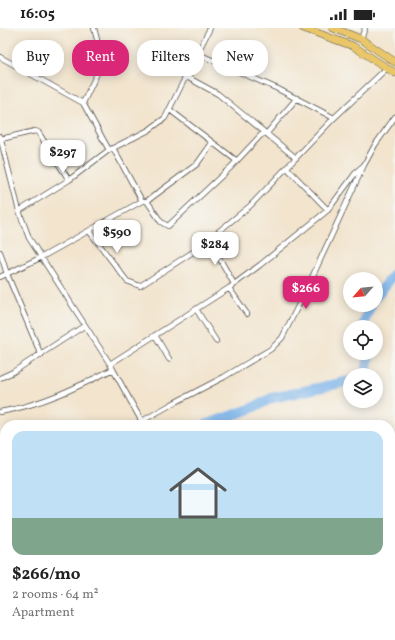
<!DOCTYPE html>
<html lang="en">
<head>
<meta charset="utf-8">
<style>
	:root { --surface:#fff; --page:#f6f6f6; --text:#222; --muted:#767676; --line:#e0e0e0; --accent:#db2777 }
	body { margin:0; font-family:Vollkorn,serif; background:var(--page); color:var(--text); height:100vh; display:flex; flex-direction:column; font-size:15px; white-space:nowrap }
	* { box-sizing:border-box; margin:0 }
	p { font-size:13px; color:var(--muted) }
	.icon { flex:none; width:22px; height:22px; fill:none; stroke:currentColor; stroke-width:2; stroke-linecap:round; stroke-linejoin:round }
	.map { position:relative; flex:1; overflow:hidden }
	.drawer { position:absolute; left:0px; top:392px; width:395px; height:220px; display:flex; flex-direction:column; background:var(--surface); border-radius:16px 16px 0 0; box-shadow:0 2px 10px #0003 }
	.drawer>* { flex:none }
	.banner { position:absolute; left:12px; top:12px; width:371px; height:36px; display:flex; gap:8px }
	.needle { width:26px; rotate:243deg }
	.controls { position:absolute; left:343px; top:244px; display:grid; gap:8px }
	.controls a { display:grid; place-items:center; width:40px; height:40px; border-radius:50%; background:var(--surface); box-shadow:0 2px 10px #0003; font-size:20px }
	.price { position:absolute; translate:-50% -34px; padding:0 9px; border-radius:8px; background:#fff; color:#222; font-size:13px; line-height:26px; filter:drop-shadow(0 1px 2px #0008) }
	.price::after { content:''; position:absolute; left:50%; top:24px; width:12px; height:9px; margin-left:-6px; background:inherit; clip-path:polygon(0 0,100% 0,50% 100%) }
	.price.selected { background:var(--accent); color:#fff }
	ul { padding:0; list-style:none }
	li { display:grid; align-content:center; gap:8px; height:212px; padding:0 12px }
	li+li { border-top:1px solid var(--line) }
	li span { display:grid; place-items:center; height:124px; border-radius:12px; color:#555 }
	li>.icon { margin-inline-start:auto }
	span .icon { width:72px; height:72px; fill:#fffc; stroke-width:1 }
	li b { font-size:17px }
	.tag { padding:0 14px; border-radius:16px; background:var(--surface); box-shadow:0 2px 10px #0003; font-size:14px; line-height:36px }
	.tag.selected { background:var(--accent); color:#fff }
	.status { display:flex; justify-content:space-between; align-items:center; height:28px; padding:0 20px; background:var(--surface); direction:ltr }
	.status svg { height:11px; fill:currentColor }
	.map>svg:first-child { display:block }
	.lines { fill:none; stroke-linecap:round; stroke-linejoin:round }
	.river { stroke:#79b2e9; stroke-width:10 }
	.building { fill:#e9acbf }
	.service-casing { stroke:#494743; stroke-width:4 }
	.minor-casing { stroke:#494743; stroke-width:6 }
	.primary-casing { stroke:#494743; stroke-width:8 }
	.path { stroke:#494743; stroke-width:1; stroke-dasharray:3 3; stroke-linecap:butt }
	.service { stroke:#fff; stroke-width:2.5 }
	.minor { stroke:#fff; stroke-width:4.5 }
	.primary { stroke:#e9c769; stroke-width:7 }
</style>
</head>
<body>
<div class="status"><b>16:05</b><svg viewBox="0 0 49 12"><path d="M0 12V9h3v3zM5 12V6h3v6zM10 12V3h3v9zM15 12V0h3v12zM26 1h20v11H26zM47 4h2v5h-2z"/></svg></div>
<div class="map">
<svg width="395" height="612" viewBox="0 0 395 612">
	<rect width="100%" height="100%" fill="#f6f6f2"/>
	<filter id="ink" filterUnits="userSpaceOnUse"><feTurbulence type="fractalNoise" baseFrequency=".025" numOctaves="2"/><feDisplacementMap in="SourceGraphic" scale="8" xChannelSelector="R" yChannelSelector="G"/><feConvolveMatrix kernelMatrix="1 2 1 2 8 2 1 2 1" color-interpolation-filters="sRGB"/></filter>
	<filter id="wash" filterUnits="userSpaceOnUse"><feTurbulence type="fractalNoise" baseFrequency=".012" numOctaves="4" result="noise"/><feDisplacementMap in="SourceGraphic" scale="16" xChannelSelector="R" yChannelSelector="G"/><feGaussianBlur stdDeviation="0.9" result="paint"/><feColorMatrix in="noise" values="0 0 0 0 0 0 0 0 0 0 0 0 0 0 0 0 0 1.4 0 .05"/><feComposite in="paint" operator="in"/></filter>
	<g filter="url(#wash)">
		<rect width="100%" height="100%" fill="#f2e4cd"/>
		<g class="lines">
			<path class="river" d="M376,269L395,245
				M362,299L371,277
				M366,347L369,325
				M205,397L250,381L272,370L350,353
				M0,537L5,531
				M0,567V570"/>
		</g>
		<g id="blocks">
			<path class="building" d="M395,575V589L390,592V578Z
				M20,607H40L23,612Z
				M53,607H69L56,612Z
				M208,607H226L229,612H211Z"/>
		</g>
	</g>
	<g filter="url(#ink)">
		<use href="#blocks" fill-opacity="0" stroke="#494743" stroke-width="1"/>
		<g class="lines">
			<g class="service-casing">
				<path id="service" d="M171,607L178,612
					M235,607L237,612"/>
			</g>
			<g class="minor-casing">
				<path id="minor" d="M361,11L365,0
					M196,25L278,61L334,90
					M0,29L83,75L109,122
					M185,48L218,66L296,130
					M83,75L101,37L102,31L94,0
					M170,82L237,133
					M0,108L19,183L29,210L110,336L141,392
					M1,111L35,103L38,104L69,152
					M113,120L142,173H147L161,194L168,198L231,139L261,107L267,105L297,70
					M287,140L328,182
					M147,173L197,136L212,115
					M19,183L69,152L109,122L149,102L165,90L210,0
					M89,203L127,253L140,258L193,224L250,178L334,90L387,40
					M209,212L234,256
					M0,224L7,246L41,327
					M0,249L40,230L142,173
					M229,260L247,286
					M196,281L216,313
					M155,307L169,331
					M110,336L229,260L260,237L328,182L357,143L363,138
					M0,350L13,344L84,298
					M0,384C41,377 76,360 113,341
					M135,397L172,376L224,349L271,321L282,310L309,256L364,137L375,117L395,89
					M0,447L5,444
					M390,466L395,446
					M390,495L395,493
					M313,607L316,612
					M77,612L88,607"/>
			</g>
			<g class="primary-casing">
				<path id="primary" d="M303,0L353,18L395,45
					M333,0L361,11L395,34
					M390,550L395,548
					M390,560L395,558
					M264,612L274,607
					M283,612L293,607"/>
			</g>
			<path class="path" d="M390,568L395,566
				M250,612L260,607
				M298,612L308,607"/>
			<use href="#service" class="service"/>
			<use href="#minor" class="minor"/>
			<use href="#primary" class="primary"/>
		</g>
	</g>
</svg>
<div class="controls">
<a><svg class="needle" viewBox="-14 -14 28 28"><path d="M0-13l5 13h-10z" fill="#e53935"/><path d="M0 13l5-13h-10z" fill="#767676"/></svg></a>
<a><svg class="icon" aria-label="locate" viewBox="0 0 24 24"><circle cx="12" cy="12" r="6"/><path d="M12 2v4M12 18v4M2 12h4M18 12h4"/></svg></a>
<a><svg class="icon" aria-label="layers" viewBox="0 0 24 24"><path d="M12 4l9 5-9 5-9-5zM3 14l9 5 9-5"/></svg></a>
</div>
<b class="price" style="left:63px;top:146px">$297</b>
<b class="price" style="left:117px;top:226px">$590</b>
<b class="price" style="left:215px;top:238px">$284</b>
<b class="price selected" style="left:306px;top:282px">$266</b>
<div class="banner">
<a class="tag">Buy</a>
<a class="tag selected">Rent</a>
<a class="tag">Filters</a>
<a class="tag">New</a>
</div>
<section class="drawer">
<ul>
<li><span style="background:linear-gradient(#bfe0f5 70%,#7fa58c 0)"><svg class="icon" aria-label="home" viewBox="0 0 24 24"><path d="M3 11l9-7 9 7M6 9v11h12V9"/></svg></span><div><b>$266/mo</b><p>2 rooms · 64 m²</p><p>Apartment</p></div></li>
</ul>
</section>
</div>
</body>
</html>
